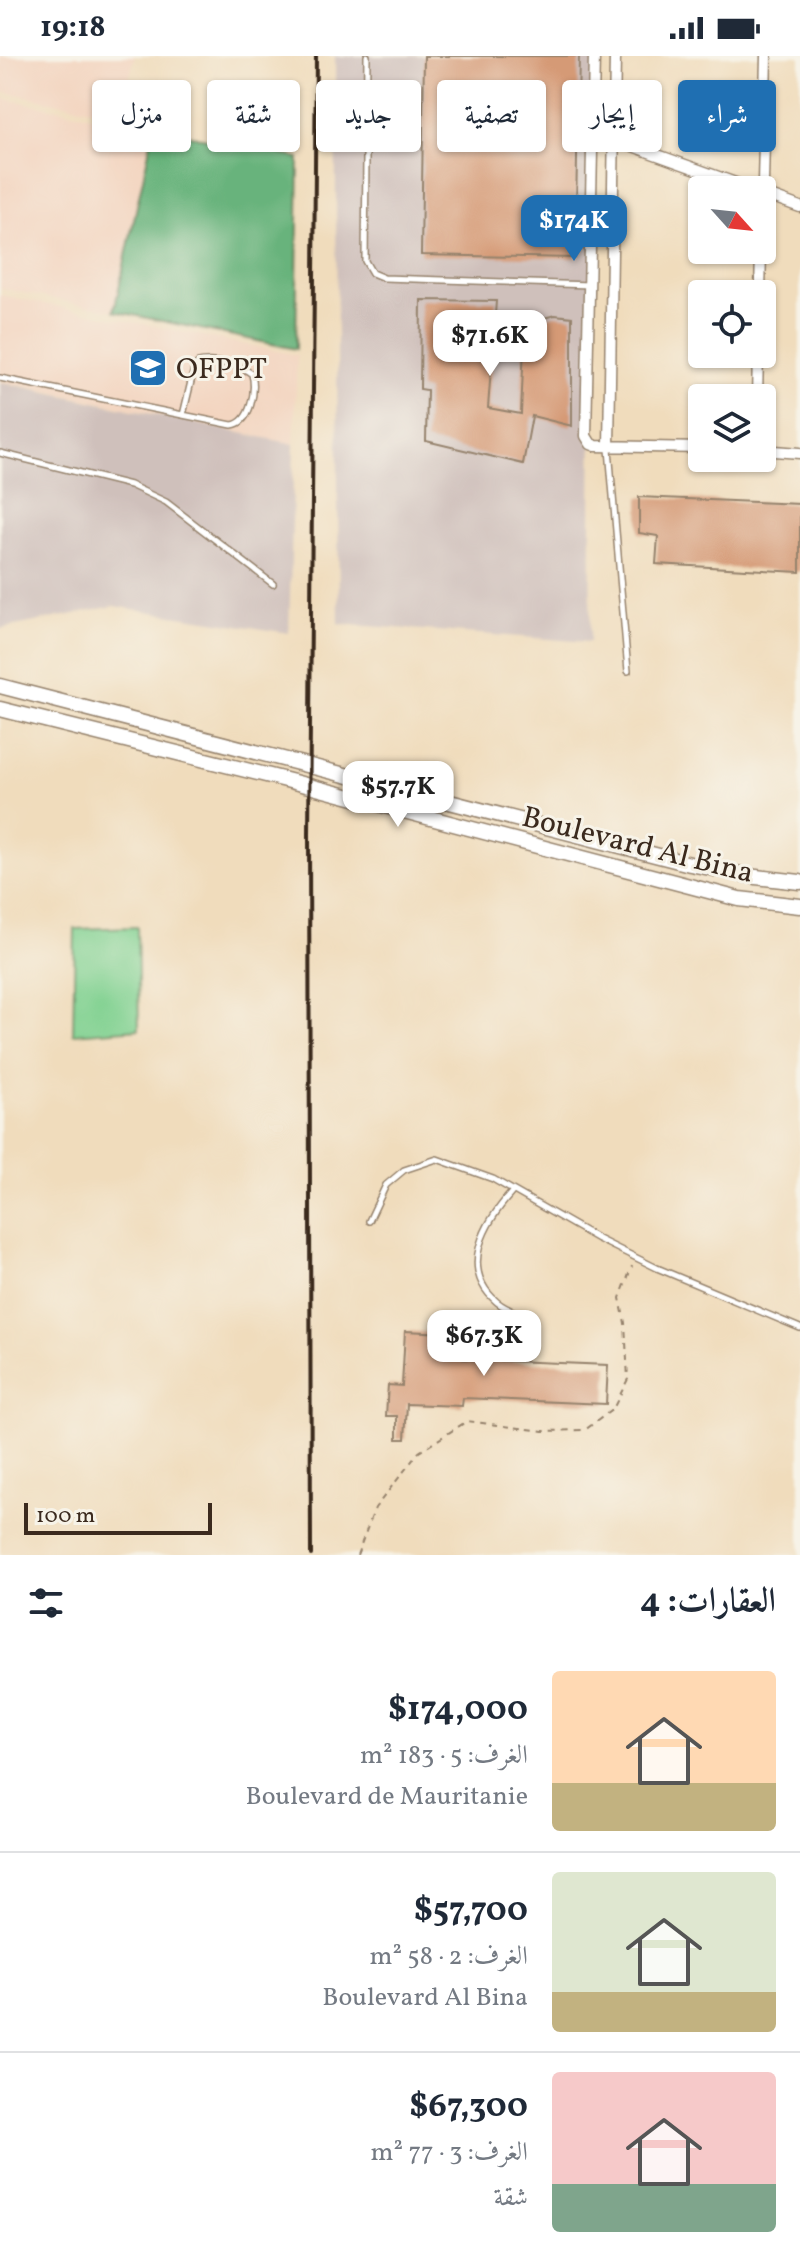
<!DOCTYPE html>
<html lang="ar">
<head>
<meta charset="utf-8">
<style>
	:root { --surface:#fff; --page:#f2f2f3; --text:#1f2937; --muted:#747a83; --line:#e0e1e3; --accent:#1f6fb2 }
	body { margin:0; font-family:Vollkorn,Amiri,serif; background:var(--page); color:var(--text); direction:rtl; height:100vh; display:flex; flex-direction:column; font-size:30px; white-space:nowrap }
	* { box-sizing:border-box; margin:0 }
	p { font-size:26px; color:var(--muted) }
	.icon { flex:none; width:44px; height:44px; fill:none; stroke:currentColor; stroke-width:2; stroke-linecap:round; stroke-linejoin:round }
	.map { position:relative; height:1499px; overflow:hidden; direction:ltr }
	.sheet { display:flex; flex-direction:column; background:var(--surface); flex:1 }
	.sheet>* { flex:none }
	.top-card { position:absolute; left:24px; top:24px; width:752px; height:72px; direction:rtl; display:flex; gap:16px }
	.needle { width:52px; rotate:117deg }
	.fabs { position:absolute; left:688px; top:120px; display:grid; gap:16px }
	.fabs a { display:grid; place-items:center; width:88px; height:88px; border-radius:8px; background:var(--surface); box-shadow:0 2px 6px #0004; font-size:40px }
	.scale { position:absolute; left:24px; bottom:20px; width:188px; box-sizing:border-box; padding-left:8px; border:4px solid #3b2a1e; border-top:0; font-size:22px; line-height:28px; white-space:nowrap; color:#3b2a1e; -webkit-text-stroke:6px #f7f3e8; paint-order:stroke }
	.price { position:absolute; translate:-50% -68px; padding:0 18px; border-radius:16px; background:#fff; color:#222; font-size:26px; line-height:52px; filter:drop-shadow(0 2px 4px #0008) }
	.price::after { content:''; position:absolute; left:50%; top:48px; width:24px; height:18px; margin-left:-12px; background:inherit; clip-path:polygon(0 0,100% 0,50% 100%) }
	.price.current { background:var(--accent); color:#fff }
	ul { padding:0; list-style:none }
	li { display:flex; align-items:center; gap:24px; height:200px; padding:0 24px }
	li+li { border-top:2px solid var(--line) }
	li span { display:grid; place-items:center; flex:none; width:224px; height:160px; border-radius:8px; color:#555 }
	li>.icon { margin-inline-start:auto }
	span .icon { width:96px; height:96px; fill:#fffc; stroke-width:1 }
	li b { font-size:34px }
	h2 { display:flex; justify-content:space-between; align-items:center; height:96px; padding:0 24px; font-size:34px }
	.chip { padding:0 28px; border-radius:8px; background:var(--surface); box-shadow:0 2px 6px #0004; font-size:28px; line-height:72px }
	.chip.current { background:var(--accent); color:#fff }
	.status { display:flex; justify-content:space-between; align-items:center; height:56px; padding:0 40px; background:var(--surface); direction:ltr }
	.status svg { height:22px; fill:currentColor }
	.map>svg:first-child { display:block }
	.built { fill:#f3d4bf }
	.industrial { fill:#cfc0bb }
	.green { fill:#81d191; stroke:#5e7e58; stroke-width:2 }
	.forest { fill:#68b37b; stroke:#526e4c; stroke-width:2 }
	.building { fill:#d59a76 }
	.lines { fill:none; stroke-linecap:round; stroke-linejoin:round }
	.lane-casing { stroke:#96836d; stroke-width:8 }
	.street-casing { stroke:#96836d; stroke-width:13 }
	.secondary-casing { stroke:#96836d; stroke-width:17 }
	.path { stroke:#96836d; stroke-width:2; stroke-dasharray:6 6; stroke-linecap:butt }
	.lane { stroke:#fff; stroke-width:5 }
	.street { stroke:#fff; stroke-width:10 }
	.secondary { stroke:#fff; stroke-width:14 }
	.rail { stroke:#3b2a1e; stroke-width:4 }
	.labels { text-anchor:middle; stroke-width:6; stroke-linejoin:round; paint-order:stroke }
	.poi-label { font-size:30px; fill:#3b2a1e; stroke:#f7f3e8; text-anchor:start }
	.street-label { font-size:30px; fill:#3b2a1e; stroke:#f7f3e8 }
</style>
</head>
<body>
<div class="status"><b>19:18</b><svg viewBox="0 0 49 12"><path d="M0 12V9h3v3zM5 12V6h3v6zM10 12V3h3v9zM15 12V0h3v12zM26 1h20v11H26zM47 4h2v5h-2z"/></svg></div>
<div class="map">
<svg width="800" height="1499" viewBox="0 0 800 1499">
	<rect width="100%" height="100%" fill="#f7f3e8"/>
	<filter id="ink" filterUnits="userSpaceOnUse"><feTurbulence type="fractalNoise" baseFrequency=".0125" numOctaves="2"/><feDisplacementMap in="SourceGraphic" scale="16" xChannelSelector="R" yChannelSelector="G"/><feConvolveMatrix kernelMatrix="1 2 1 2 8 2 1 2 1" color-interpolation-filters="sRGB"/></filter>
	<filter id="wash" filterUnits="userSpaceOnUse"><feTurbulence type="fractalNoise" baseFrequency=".006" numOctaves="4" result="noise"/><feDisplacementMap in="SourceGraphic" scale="32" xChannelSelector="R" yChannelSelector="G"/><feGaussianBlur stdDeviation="1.8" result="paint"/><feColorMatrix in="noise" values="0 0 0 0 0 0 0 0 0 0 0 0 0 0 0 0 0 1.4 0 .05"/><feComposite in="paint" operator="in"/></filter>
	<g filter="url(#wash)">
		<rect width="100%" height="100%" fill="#f0dcbc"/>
		<path class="built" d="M0,0H135L120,59L0,35Z
			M0,42L154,72L114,255L0,232Z
			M0,239L297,299L294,388L0,325Z"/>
		<path class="industrial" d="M335,0H595L590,586L339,568Z
			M0,326L294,388L289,577L114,550L0,573Z"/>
		<path class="green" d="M137,871L139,973L73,978L75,873Z"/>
		<path class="forest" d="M154,72L299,102L296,293L114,255Z"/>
		<g id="blocks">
			<path class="building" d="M424,0H579L575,202L421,199Z
				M421,244L496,245L488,352L521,358L525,267L555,259L572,261V370L532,360L523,408L426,385L427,334L420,333Z
				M639,441L800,448V516L656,508L658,480L639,477Z
				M405,1275L464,1278L463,1303L608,1309L606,1348L463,1342L462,1350L407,1348L405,1383H397V1360H386L388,1329L402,1330Z"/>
		</g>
	</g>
	<g filter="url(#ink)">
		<use href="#blocks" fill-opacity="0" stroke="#96836d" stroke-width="2"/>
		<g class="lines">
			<g class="lane-casing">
				<path id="lane" d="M367,0L365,205L372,217L384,222L590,229
					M0,322L232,369C251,367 256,334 252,318C241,309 212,303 198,307L194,313L183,359
					M609,393L628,615
					M0,397L130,429L166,446L273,528
					M513,1135C486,1165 457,1212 497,1246C503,1251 512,1255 519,1258
					M369,1165L386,1129L404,1114L437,1103L493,1123L598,1183L657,1212L800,1272"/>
			</g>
			<g class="street-casing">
				<path id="street" d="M594,0L586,380L591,388L596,390L702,392
					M613,83L755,134
					M762,137L800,151
					M762,169L766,0
					M760,238L761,194
					M757,342L758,298
					M609,391L615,0
					M762,394L800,397"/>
			</g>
			<g class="secondary-casing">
				<path id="secondary" d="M0,630L690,808L756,821L800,826
					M0,653L290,725L739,843L800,850"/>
			</g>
			<path class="path" d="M357,1499L375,1452L419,1396L467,1365L543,1375L585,1374L613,1353L628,1323L625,1267L620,1242L632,1210"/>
			<use href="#lane" class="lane"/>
			<use href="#street" class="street"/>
			<use href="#secondary" class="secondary"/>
			<path class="rail" d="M311,1499L309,778L316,0"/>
		</g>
	</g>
	<defs>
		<g id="university-square" transform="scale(2)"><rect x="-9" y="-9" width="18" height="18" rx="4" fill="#1f6fb2" stroke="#f7f3e8"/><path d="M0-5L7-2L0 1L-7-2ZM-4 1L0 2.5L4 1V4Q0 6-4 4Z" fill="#fff"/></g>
	</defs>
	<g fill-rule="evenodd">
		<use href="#university-square" x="148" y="312"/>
	</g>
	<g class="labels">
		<g class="poi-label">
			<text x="176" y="322">OFPPT</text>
		</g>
		<g class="street-label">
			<text transform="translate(638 788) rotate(14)" y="10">Boulevard Al Bina</text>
		</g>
	</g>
</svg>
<div class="fabs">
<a><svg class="needle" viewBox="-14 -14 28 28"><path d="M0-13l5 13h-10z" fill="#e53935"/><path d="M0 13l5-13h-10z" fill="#747a83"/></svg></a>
<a><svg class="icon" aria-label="locate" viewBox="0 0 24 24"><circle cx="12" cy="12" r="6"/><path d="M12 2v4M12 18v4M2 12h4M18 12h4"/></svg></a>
<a><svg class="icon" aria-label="layers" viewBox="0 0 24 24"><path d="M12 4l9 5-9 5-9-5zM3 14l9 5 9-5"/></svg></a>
</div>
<div class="scale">100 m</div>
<b class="price current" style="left:574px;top:207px">$174K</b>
<b class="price" style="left:490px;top:322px">$71.6K</b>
<b class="price" style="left:398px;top:773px">$57.7K</b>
<b class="price" style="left:484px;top:1322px">$67.3K</b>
<div class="top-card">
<a class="chip current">شراء</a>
<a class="chip">إيجار</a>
<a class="chip">تصفية</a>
<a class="chip">جديد</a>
<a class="chip">شقة</a>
<a class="chip">منزل</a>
</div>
</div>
<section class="sheet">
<h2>العقارات: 4<svg class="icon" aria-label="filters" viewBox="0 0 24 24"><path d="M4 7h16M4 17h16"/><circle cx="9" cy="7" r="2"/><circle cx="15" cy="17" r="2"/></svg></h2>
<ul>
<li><span style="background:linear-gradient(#ffd9b3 70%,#c2b280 0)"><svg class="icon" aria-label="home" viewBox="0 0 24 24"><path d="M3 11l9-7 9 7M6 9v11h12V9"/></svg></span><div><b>$174,000</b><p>الغرف: 5 · 183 m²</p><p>Boulevard de Mauritanie</p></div></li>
<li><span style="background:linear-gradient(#dfe7d0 75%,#c2b280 0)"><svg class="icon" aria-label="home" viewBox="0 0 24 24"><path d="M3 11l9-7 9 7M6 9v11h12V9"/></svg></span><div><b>$57,700</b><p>الغرف: 2 · 58 m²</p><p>Boulevard Al Bina</p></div></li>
<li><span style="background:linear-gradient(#f6c9c9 70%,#7fa58c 0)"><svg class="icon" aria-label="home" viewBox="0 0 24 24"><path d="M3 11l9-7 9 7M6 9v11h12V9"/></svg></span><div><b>$67,300</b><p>الغرف: 3 · 77 m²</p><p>شقة</p></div></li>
</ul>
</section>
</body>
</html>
